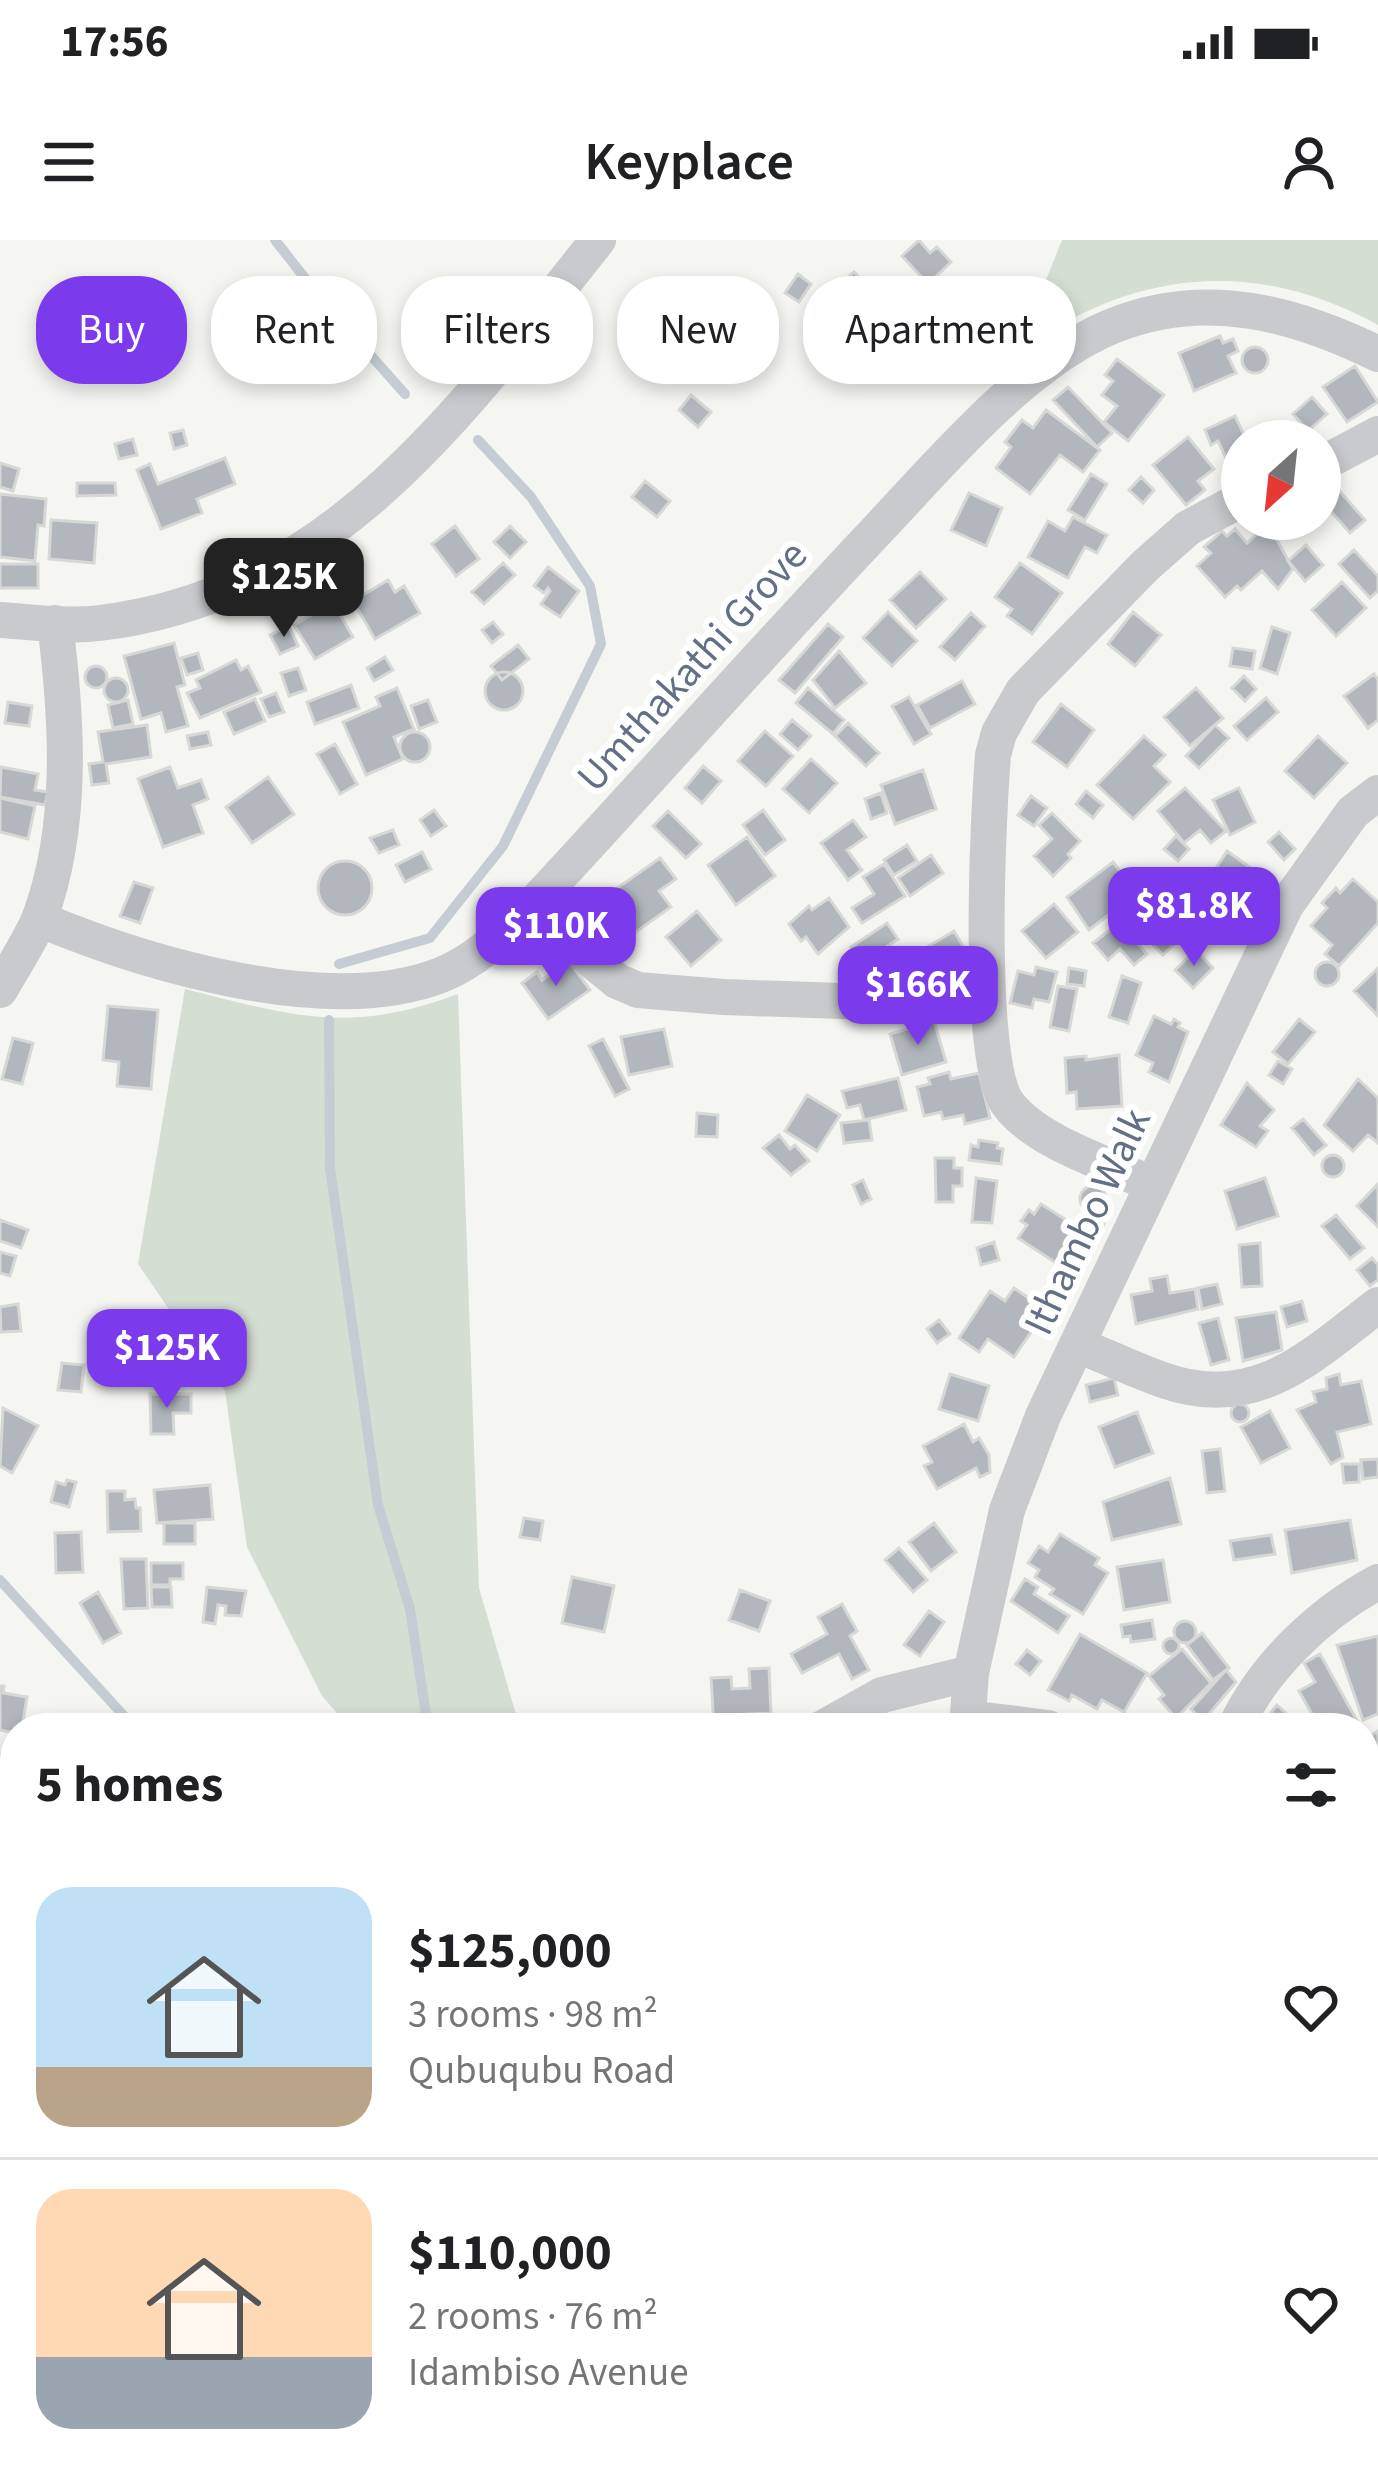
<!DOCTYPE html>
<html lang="en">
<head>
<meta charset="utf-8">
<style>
	:root { --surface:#fff; --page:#f2f2f2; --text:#202124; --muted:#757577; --line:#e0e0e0; --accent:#7c3aed }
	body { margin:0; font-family:"Source Sans 3",sans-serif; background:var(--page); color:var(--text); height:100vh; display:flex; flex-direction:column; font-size:45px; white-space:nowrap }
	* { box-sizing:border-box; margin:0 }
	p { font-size:39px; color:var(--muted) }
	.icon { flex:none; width:66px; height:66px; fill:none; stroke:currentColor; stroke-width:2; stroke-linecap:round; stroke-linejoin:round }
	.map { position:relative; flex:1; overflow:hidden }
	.sheet { position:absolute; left:0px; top:1473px; width:1380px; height:771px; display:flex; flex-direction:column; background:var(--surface); border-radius:48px 48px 0 0; box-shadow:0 6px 18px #0003 }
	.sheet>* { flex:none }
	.top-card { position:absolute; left:36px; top:36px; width:1308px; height:108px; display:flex; gap:24px }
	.needle { width:78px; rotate:207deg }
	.fabs { position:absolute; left:1221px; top:180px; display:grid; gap:24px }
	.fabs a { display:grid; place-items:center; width:120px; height:120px; border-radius:50%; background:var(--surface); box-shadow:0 6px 18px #0003; font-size:60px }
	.price { position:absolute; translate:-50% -102px; padding:0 27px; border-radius:24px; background:var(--accent); color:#fff; font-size:39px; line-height:78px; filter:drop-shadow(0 3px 6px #0008) }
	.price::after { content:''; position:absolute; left:50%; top:72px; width:36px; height:27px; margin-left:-18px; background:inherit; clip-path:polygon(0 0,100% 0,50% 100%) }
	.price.selected { background:#222; color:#fff }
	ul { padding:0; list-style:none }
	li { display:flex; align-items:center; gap:36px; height:300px; padding:0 36px }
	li+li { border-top:3px solid var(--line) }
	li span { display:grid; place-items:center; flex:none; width:336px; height:240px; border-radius:36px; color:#555 }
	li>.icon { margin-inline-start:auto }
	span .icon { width:144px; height:144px; fill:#fffc; stroke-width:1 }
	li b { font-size:51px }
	h2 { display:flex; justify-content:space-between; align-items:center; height:144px; padding:0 36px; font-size:51px }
	.pill { padding:0 42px; border-radius:48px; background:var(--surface); box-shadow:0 6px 18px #0003; font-size:42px; line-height:108px }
	.pill.selected { background:var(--accent); color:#fff }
	.status { display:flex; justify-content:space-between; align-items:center; height:84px; padding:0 60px; background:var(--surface); direction:ltr }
	.status svg { height:33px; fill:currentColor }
	header { display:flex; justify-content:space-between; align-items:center; height:156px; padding:0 36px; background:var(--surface); font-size:54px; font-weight:600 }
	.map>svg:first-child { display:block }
	.green { fill:#d5ded3 }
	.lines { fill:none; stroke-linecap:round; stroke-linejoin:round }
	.stream { stroke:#c5ccd3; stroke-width:10 }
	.building { fill:#b2b7be; stroke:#d7d7d5; stroke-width:3 }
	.street { stroke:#c8cace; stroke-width:36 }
	.labels { text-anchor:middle; stroke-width:12; stroke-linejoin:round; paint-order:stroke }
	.street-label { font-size:42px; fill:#636f85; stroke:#fff }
</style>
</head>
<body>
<div class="status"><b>17:56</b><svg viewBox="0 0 49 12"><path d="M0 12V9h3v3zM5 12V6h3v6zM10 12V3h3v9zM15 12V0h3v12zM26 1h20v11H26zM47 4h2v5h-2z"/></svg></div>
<header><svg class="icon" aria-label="menu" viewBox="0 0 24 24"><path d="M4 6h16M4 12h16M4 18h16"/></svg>Keyplace<svg class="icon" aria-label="person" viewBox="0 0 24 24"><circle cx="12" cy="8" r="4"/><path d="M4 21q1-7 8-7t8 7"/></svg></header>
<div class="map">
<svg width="1378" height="2243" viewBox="0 0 1378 2243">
	<rect width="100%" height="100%" fill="#f5f6f2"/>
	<path class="green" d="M1062,0H1378V85C1262,21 1145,27 1035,101L1027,87Z
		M185,749C293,776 348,795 458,754L479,1348L520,1488H350L322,1456L247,1307L225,1151L138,1024Z
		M702,2229H939V2243H706Z"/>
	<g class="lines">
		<path class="stream" d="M275,0L326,65L405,154
			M339,724L430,698L503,606L601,404L590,346L531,257L478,200
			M329,780L330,928L378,1265L410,1369L428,1488
			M0,1340L135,1488
			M726,2229L728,2243"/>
	</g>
	<path class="building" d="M919,0L930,13L937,7L951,22L928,44L902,16Z
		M854,32L868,47L854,60L839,45Z
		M798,34L811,44L799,62L785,53Z
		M1220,96L1223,103L1233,99L1238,111L1228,116L1236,133L1194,151L1179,113Z
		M1242 120a13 13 0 1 1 26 0a13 13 0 1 1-26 0Z
		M1117,119L1164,155L1128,201L1104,182L1117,166L1102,155L1113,141L1105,135Z
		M1355,126L1378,162L1347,182L1323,147Z
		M1068,147L1112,193L1097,207L1053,160Z
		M691,155L711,172L698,187L679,170Z
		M1312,157L1327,174L1308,191L1293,174Z
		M1046,170L1100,210L1083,232L1060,215L1030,254L996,228L1011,207L1005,202L1022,180L1033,188Z
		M1235,176L1247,201H1242V215L1228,222L1218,201L1211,205L1205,190Z
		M183,190L187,205L174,209L170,193Z
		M1188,197L1214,229L1198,241L1205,250L1186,265L1153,225Z
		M133,199L137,215L119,219L115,204Z
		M225,218L235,244L197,259L202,273L161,289L137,230L150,224L158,244Z
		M0,223L19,229L13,251L0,247Z
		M1091,234L1107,244L1085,280L1068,270Z
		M1141,237L1154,250L1143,263L1129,250Z
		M645,241L670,261L657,277L632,257Z
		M77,243H115L116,255L77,256Z
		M1336,247L1365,280L1350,293L1321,260Z
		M969,253L1002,268L986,306L951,290Z
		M0,254L46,259L44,286L38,285L35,321L0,317Z
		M1073,277L1107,295L1097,313L1085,307L1068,338L1028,317L1048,281L1065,291Z
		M51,280L97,283L94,323L49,319Z
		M1268,284L1293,329L1278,349L1262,331L1241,350L1237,346L1225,357L1197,326L1211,313L1204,307L1222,291L1227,296L1235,289L1247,303Z
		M455,286L479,319L456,336L432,304Z
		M510,286L526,302L510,318L494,302Z
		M1306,305L1323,325L1305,341L1288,321Z
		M1354,310L1378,336V351L1370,358L1339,324Z
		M503,323L515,335L484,364L472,352Z
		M1020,323L1062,353L1032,394L1007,376L1012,369L995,357Z
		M0,324H38V348H0Z
		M548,327L579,351L560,377L541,364L550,351L548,348L544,353L534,346Z
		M920,332L946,359L916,388L890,360Z
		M388,340L395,352L404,346L420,373L375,399L353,361Z
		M1342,342L1366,368L1336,396L1312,370Z
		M333,363L353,397L315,419L294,385Z
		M888,372L917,401L892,426L863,398Z
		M1133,372L1161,395L1135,426L1108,404Z
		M971,373L985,386L955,420L940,407Z
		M493,382L503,394L492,403L482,390Z
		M828,384L843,397L795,453L779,440Z
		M289,386L298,406L280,414L270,395Z
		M1272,387L1290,393L1277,434L1260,428Z
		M174,403L185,445L177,447L188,486L166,492L161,473L141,479L124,416Z
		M518,405L529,419L502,440L491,426Z
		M1233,408L1255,411L1252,429L1230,426Z
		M839,411L866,443L835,468L813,440Z
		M198,413L203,430L187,435L181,418Z
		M385,417L393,430L374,441L367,428Z
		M236,420L241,430L248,426L261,452L200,478L187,453L200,448L196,440Z
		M85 437a11 11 0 1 1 22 0a11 11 0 1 1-22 0Z
		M298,428L306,450L289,456L281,433Z
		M485 451a19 19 0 1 1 38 0a19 19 0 1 1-38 0Z
		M1374,434L1378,440V480L1368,488L1344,456Z
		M1244,436L1256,449L1245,461L1232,448Z
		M104 450a12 12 0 1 1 24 0a12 12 0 1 1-24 0Z
		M962,441L975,464L930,488L917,465Z
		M351,445L359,468L315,484L307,462Z
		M397,448L414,489L394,497L403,519L366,535L343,482L380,466L376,457Z
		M808,448L844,480L833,494L796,463Z
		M1196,448L1223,478L1190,506L1164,477Z
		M276,453L284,472L269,477L261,459Z
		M909,457L931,494L914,504L892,466Z
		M1266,458L1278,472L1247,500L1234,486Z
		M255,459L265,481L234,494L224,472Z
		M128,460L133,484L113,488L108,465Z
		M428,460L437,482L419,489L411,466Z
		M8,462L32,466L29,486L5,483Z
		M1061,464L1094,490L1067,527L1033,502Z
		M792,480L811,496L798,510L780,494Z
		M848,483L879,513L866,526L835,496Z
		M147,485L151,517L106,524L109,543L92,545L89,524L103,522L98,492Z
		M1215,485L1229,498L1199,528L1186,516Z
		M765,491L793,516L766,546L738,521Z
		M208,492L211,505L190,509L187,496Z
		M400 507a15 15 0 1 1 30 0a15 15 0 1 1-30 0Z
		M1144,496L1165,515L1154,526L1170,542L1133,579L1097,545Z
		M1318,496L1347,523L1314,558L1285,531Z
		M335,504L357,544L340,554L317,514Z
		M811,519L837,543L809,573L783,549Z
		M703,526L721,541L702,563L685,548Z
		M1,527L38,534L35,550L48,552L45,565L0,557Z
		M170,527L178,548L201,540L208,559L193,565L203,593L163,607L138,539Z
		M923,530L936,569L895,584L881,545Z
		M268,537L294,574L252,603L226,567Z
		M1185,548L1226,591L1211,603L1200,590L1184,603L1158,571Z
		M1239,548L1255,582L1230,595L1213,560Z
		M1086,551L1103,565L1093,578L1076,564Z
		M881,553L887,573L871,579L865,559Z
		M1031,556L1047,568L1034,586L1018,575Z
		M0,558L35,566L28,599L0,592Z
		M434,570L446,586L431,596L420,580Z
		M763,570L785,600L765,615L743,585Z
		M668,571L701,604L686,618L653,586Z
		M1052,573L1080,601L1068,614L1071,618L1053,636L1034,616L1052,599L1039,585Z
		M853,580L866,597L847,610L862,630L848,640L821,603Z
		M393,590L399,605L379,613L370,598Z
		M1279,592L1295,609L1284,620L1268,602Z
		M1176,596L1189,609L1178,621L1164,609Z
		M747,597L775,636L736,665L708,625Z
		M907,605L917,621L894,635L884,620Z
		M1227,611L1262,636L1238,673L1202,650Z
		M422,612L431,629L405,642L396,625Z
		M931,615L943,633L910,656L898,638Z
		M660,618L676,639L659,651L671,667L633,694L606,656Z
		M318 648a27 27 0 1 1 54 0a27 27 0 1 1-54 0Z
		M1113,622L1137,653L1089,690L1067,657Z
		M884,624L905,656L862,683L852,668L874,654L863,637Z
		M1353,639L1378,662V683L1339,726L1325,714L1332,705L1311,686L1327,668L1322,663L1336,648L1340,653Z
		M134,642L153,648L140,683L120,676Z
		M829,658L849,687L818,714L806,697L801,701L789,684L809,666L812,670Z
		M1167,658L1178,669L1183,665L1198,680L1163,715L1131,682L1142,671L1148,677Z
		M1054,664L1078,692L1046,718L1022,691Z
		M697,671L721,700L691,726L666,697Z
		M887,683L898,699L862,723L851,707Z
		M1119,683L1147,714L1134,725L1120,709L1108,720L1093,703Z
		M954,691L973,723L938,743L919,712Z
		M1196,710L1213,728L1193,748L1175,730Z
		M569,721L590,750L548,779L522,743L537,732L542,740Z
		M1315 734a12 12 0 1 1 24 0a12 12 0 1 1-24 0Z
		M1036,727L1057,732L1049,762L1034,759L1032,768L1010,763L1018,731L1034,735Z
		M1069,728L1086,731L1084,746L1067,744Z
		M1378,728V776L1354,751Z
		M1122,736L1141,743L1128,783L1109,777Z
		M1058,746L1077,749L1069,791L1050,787Z
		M108,766L158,770L151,849L117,846L119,822L103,820Z
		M1154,776L1171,784L1174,779L1180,783L1178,787L1188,792L1169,842L1149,832L1153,823L1136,815Z
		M1299,779L1315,792L1288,824L1273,812Z
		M934,781L946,822L902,835L890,794Z
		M664,789L672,826L629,835L621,797Z
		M13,798L33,803L22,844L2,839Z
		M603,799L629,849L615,856L589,806Z
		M1119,815L1122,866L1077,869L1076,852L1067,853L1065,818L1086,816V820Z
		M1278,821L1292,829L1283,844L1269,835Z
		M949,832L951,839L979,833L990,878L965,884L963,875L943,879L941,872L924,876L917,847L930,844L928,838Z
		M898,838L906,870L864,880L860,865L847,868L842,851Z
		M1358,839L1378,858V903L1368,895L1353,911L1324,885Z
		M1247,843L1274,870L1260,886L1268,891L1256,907L1221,885Z
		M807,855L840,875L817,911L785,891Z
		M697,873L718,875L717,897L696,896Z
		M1303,879L1326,905L1314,915L1292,888Z
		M869,880L872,900L844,903L841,883Z
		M779,895L790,909L795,905L809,921L791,935L763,908Z
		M979,900L998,903L997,908L1003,909L1001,924L969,920L971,905L978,907Z
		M1322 926a11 11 0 1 1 22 0a11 11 0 1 1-22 0Z
		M935,918H954V928H962V946H953V962H936Z
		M976,938L997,941L992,983L972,982Z
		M1265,938L1278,976L1237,989L1225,951Z
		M863,940L871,959L861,964L853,945Z
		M1378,944V987L1357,966Z
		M1080 959a13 13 0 1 1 26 0a13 13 0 1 1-26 0Z
		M1041,964L1079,988L1056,1023L1018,998L1027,985L1021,981L1029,970L1034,974Z
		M1078 983a13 13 0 1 1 26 0a13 13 0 1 1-26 0Z
		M1336,975L1364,1008L1350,1019L1322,986Z
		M0,980L28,990L21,1008L0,1001Z
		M1083,991L1095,1002L1084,1015L1072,1004Z
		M994,1002L999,1020L981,1025L977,1008Z
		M1260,1003L1262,1046L1242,1047L1239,1005Z
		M0,1012L16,1016L10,1036L0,1033Z
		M1372,1018L1378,1025V1040L1370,1046L1357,1030Z
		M1167,1036L1170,1053L1195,1049L1198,1069L1136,1084L1131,1055L1152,1051L1150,1039Z
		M1217,1044L1222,1064L1202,1069L1198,1048Z
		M1014,1048L1046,1070L1014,1117L988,1099L979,1112L959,1098L990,1051L1005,1061Z
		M1302,1061L1307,1081L1287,1087L1281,1067Z
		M18,1064L21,1091L1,1092L0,1067Z
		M1276,1072L1282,1110L1243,1121L1236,1078Z
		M1218,1078L1229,1120L1211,1125L1199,1083Z
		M939,1080L950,1094L937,1103L927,1089Z
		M62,1123L84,1125L81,1152L58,1150Z
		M950,1134L989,1146L978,1181L939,1169Z
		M1339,1134L1341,1145L1361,1141L1371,1184L1337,1192L1343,1217L1331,1224L1297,1170L1316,1162L1313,1152L1327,1149L1326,1138Z
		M1114,1138L1118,1155L1090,1162L1086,1145Z
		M150,1154H191V1173H173L174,1194H151Z
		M1231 1173a9 9 0 1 1 18 0a9 9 0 1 1-18 0Z
		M3,1168L38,1186L12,1233L0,1226Z
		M1270,1171L1290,1208L1261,1223L1241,1187Z
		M1137,1172L1153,1213L1115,1227L1099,1187Z
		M964,1184L973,1202L979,1198L989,1215L990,1232L980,1237L976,1228L937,1249L924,1226L932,1222L923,1206Z
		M1220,1209L1225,1251L1207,1253L1202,1211Z
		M1378,1219V1237L1363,1239L1361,1220Z
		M1342,1224H1359V1242L1344,1243Z
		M1170,1238L1181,1284L1112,1300L1103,1262Z
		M67,1240L76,1242L69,1267L51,1262L56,1242L65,1245Z
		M210,1245L213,1279L157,1283L154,1250Z
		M107,1251H125V1260L135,1259L136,1268H140L141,1291L108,1292Z
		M524,1278L543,1281L540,1300L520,1297Z
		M1350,1280L1357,1320L1292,1333L1285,1290Z
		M164,1283H195V1304H164Z
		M934,1283L956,1312L931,1331L909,1302Z
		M81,1292L83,1332L56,1333L55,1293Z
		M1060,1294L1099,1318L1095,1325L1108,1333L1083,1374L1050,1354L1054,1349L1035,1337L1039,1330L1028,1323L1039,1306L1048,1312Z
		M1271,1295L1275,1314L1234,1320L1230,1301Z
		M899,1308L927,1340L913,1352L885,1320Z
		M121,1319H146L148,1368L124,1369Z
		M1163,1320L1170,1362L1124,1370L1117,1327Z
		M151,1323H183V1339H170V1345H151Z
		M572,1337L614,1346L604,1392L562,1383Z
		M1025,1339L1038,1347L1034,1354L1069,1376L1058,1393L1011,1361Z
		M151,1347H171L172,1367H152Z
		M207,1347L246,1351L241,1376L225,1375L226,1366L218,1365L215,1384L203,1382Z
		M740,1350L770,1361L759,1391L729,1380Z
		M98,1352L121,1393L103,1403L80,1363Z
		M842,1364L857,1391L850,1396L869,1430L852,1439L839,1414L802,1433L791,1414L827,1394L818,1377Z
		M929,1371L944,1382L920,1416L904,1405Z
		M1152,1380L1155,1399L1131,1402L1130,1396L1123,1397L1121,1385Z
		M1174 1392a11 11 0 1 1 22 0a11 11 0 1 1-22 0Z
		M1202,1393L1229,1428L1213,1440L1187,1405Z
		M1080,1394L1147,1433L1124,1472L1102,1460L1097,1469L1072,1455L1069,1461L1048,1450Z
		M1378,1396V1474L1363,1480L1337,1405Z
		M1163 1406a8 8 0 1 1 16 0a8 8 0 1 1-16 0Z
		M1182,1409L1211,1443L1176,1478L1159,1459L1164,1455L1149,1436Z
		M1027,1410L1041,1421L1030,1435L1016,1424Z
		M1320,1414L1361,1488H1337L1331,1478L1318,1485L1299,1451L1315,1442L1304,1423Z
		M769,1428L771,1473L732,1475L733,1488H714L711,1438L731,1437L732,1449L750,1448L749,1429Z
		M1226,1430L1236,1442L1203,1481L1191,1469Z
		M0,1446H4L3,1453L27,1457L22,1488H15V1493L0,1490Z
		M1277,1465L1292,1479L1285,1488L1269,1475Z
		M1378,1491V1564L1367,1571L1365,1499Z
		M0,1514L15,1517V1529L9,1528L2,1559Z
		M1378,1663V1690L1365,1703V1676Z
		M1378,1702V1726L1373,1729L1365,1712Z
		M1378,1726V1774L1365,1783V1729L1368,1733Z
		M10,1762L15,1763V1807L3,1805Z
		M0,1877L15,1881V1908L0,1903Z
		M1365,1889L1378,1891V1940L1365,1939Z
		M0,1922L15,1923V1967L0,1965Z
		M1365,1953L1378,1954V1973L1365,1972Z
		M0,1985L15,1986V2055L0,2054Z
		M1374,2014L1377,2051L1365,2052V2015Z
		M1378,2160V2202H1365V2161Z
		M160,2229H237L226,2243H177Z
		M609,2229H634L638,2239L644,2236L647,2243H577Z
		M1202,2229H1221V2243H1202Z
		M1296,2232L1297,2243H1252V2234Z"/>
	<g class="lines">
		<path class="street" d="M1320,225L1378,194
			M0,380C33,382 68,387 100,383C334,355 462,169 598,0
			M529,669L617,741L638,750L723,757L988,766
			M39,679C146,724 329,779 441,735C476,721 503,694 529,669C647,542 762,412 881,286C944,219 1028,119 1115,85C1206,49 1294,73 1378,114
			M0,750C13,726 30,702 40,677C74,584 67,479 55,383
			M1153,945C1110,924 1037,903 1008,864C976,822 988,577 993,515L999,493L1023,451L1145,326L1188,288L1242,259
			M1077,1105C1106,1116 1134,1130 1163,1140C1255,1173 1310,1117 1378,1065
			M968,1478L1048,1488
			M823,1488L882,1455L971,1433
			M967,1488L971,1433L1007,1270L1043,1176L1286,665L1353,572L1378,553
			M1235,1488C1263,1427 1320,1373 1378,1342
			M0,1734H15
			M1365,1832L1378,1845
			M0,2118L15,2133
			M1365,2119L1378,2121
			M94,2229L106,2243
			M533,2229L535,2243
			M958,2243V2229"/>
	</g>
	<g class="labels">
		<g class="street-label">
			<text transform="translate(691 425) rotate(-48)" y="15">Umthakathi Grove</text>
			<text transform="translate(1086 981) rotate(-65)" y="15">Ithambo Walk</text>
		</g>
	</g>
</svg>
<div class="fabs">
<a><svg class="needle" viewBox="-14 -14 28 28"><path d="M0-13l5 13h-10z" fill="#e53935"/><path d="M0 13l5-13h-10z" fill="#757577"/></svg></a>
</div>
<b class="price selected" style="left:284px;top:400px">$125K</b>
<b class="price" style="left:1194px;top:729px">$81.8K</b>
<b class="price" style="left:556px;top:749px">$110K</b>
<b class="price" style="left:918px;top:808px">$166K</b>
<b class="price" style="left:167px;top:1171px">$125K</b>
<div class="top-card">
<a class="pill selected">Buy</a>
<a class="pill">Rent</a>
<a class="pill">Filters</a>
<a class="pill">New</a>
<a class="pill">Apartment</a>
</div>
<section class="sheet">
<h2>5 homes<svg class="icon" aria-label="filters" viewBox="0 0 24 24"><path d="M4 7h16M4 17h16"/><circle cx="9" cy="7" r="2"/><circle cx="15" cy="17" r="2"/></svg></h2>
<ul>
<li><span style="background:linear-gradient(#bfe0f5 75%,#b9a48a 0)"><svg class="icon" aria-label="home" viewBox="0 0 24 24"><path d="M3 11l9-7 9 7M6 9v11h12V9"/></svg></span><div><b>$125,000</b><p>3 rooms · 98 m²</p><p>Qubuqubu Road</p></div><svg class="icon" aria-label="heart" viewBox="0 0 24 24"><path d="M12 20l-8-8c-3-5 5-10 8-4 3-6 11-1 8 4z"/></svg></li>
<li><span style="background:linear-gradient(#ffd9b3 70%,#9aa5b1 0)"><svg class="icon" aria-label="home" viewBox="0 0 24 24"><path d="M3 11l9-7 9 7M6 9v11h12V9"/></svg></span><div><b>$110,000</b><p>2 rooms · 76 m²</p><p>Idambiso Avenue</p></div><svg class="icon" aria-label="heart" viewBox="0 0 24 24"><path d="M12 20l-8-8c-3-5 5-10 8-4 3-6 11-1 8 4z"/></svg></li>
</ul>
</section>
</div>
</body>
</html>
